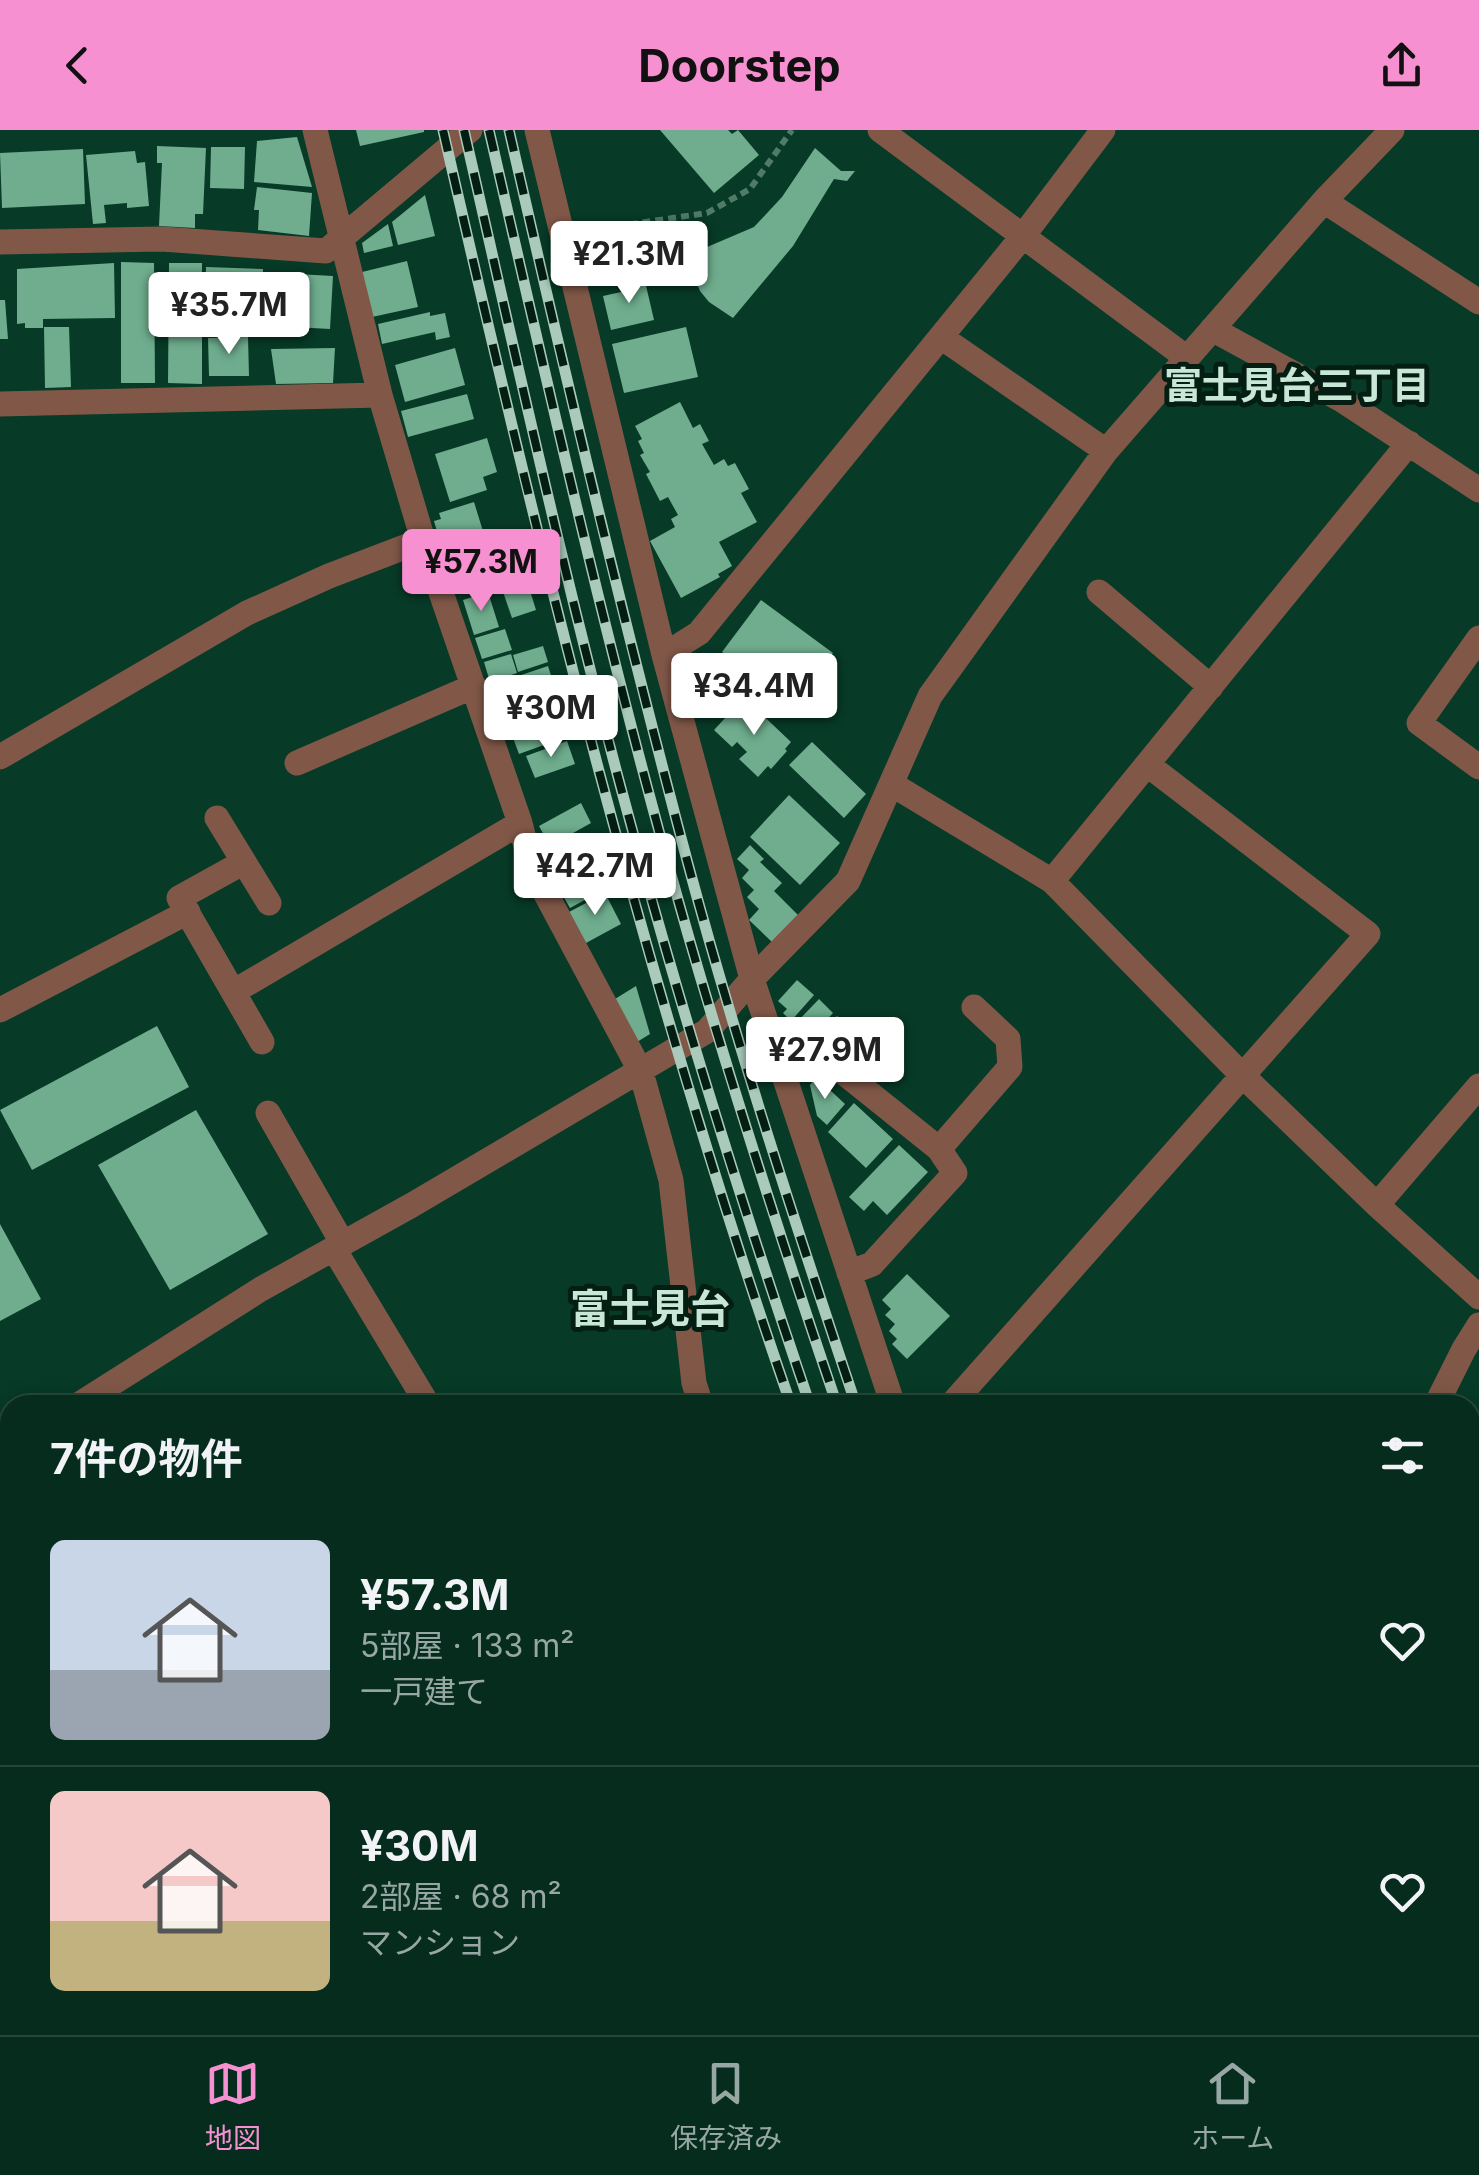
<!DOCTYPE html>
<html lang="ja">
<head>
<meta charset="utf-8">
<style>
	:root { --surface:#052c1d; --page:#13382a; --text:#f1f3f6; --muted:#97a7a4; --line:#26483b; --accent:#f690d1 }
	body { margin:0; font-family:Inter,"Noto Sans JP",sans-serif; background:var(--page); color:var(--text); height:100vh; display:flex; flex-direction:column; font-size:38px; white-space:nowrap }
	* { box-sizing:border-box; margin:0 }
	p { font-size:32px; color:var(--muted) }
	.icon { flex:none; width:55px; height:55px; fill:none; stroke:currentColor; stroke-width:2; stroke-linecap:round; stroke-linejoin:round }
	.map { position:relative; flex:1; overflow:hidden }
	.side { position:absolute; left:0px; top:1265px; width:1480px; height:640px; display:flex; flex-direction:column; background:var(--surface); border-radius:30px 30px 0 0; box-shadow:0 5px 25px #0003,0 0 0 2px var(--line) }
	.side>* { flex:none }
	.price { position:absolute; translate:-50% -85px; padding:0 22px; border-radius:10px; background:#fff; color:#222; font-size:32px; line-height:65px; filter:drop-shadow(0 2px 5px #0008) }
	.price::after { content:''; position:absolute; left:50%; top:60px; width:30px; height:22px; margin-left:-15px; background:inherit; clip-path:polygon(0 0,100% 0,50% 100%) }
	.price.active { background:var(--accent); color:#111 }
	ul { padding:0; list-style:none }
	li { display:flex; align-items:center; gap:30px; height:250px; padding:0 50px }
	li+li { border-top:2px solid var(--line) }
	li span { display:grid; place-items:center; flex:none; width:280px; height:200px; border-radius:15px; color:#555 }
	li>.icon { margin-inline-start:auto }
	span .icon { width:120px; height:120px; fill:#fffc; stroke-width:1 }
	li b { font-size:42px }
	h2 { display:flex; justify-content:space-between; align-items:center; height:120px; padding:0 50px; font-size:42px }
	header { display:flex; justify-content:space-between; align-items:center; height:130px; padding:0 50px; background:var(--accent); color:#111; font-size:45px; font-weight:700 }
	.dock { display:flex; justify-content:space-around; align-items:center; height:140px; border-top:2px solid var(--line); background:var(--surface); font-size:28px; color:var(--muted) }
	.dock a { display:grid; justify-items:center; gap:5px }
	.dock .active { color:var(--accent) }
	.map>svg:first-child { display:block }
	.building { fill:#6fad8e }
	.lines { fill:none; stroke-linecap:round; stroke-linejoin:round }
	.path { stroke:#507b69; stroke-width:6; stroke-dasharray:8 5; stroke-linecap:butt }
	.minor { stroke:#815848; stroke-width:25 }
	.rail-casing { stroke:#aacbbb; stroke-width:11 }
	.rail { stroke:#041e13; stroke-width:8; stroke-dasharray:22; stroke-linecap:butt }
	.labels { text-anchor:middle; stroke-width:10; stroke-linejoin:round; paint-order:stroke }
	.neighbourhood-label { font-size:38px; font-weight:bold; fill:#c9e7d7; stroke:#041e13 }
	.quarter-label { font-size:40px; font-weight:bold; fill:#c9e7d7; stroke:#041e13 }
</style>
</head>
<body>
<header><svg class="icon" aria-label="back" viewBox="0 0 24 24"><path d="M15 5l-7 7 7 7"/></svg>Doorstep<svg class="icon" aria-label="share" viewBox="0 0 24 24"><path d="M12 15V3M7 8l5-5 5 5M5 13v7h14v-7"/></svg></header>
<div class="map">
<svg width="1479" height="1905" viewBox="0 0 1479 1905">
	<rect width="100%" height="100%" fill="#073a27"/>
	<path class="building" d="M356,0H424V2L360,16Z
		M660,0H728L732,4L738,0L759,25L714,63Z
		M297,7L312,57L254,52L257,11Z
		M157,16L206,18L203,84H195V98L159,96L162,33H157Z
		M211,17H245L244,59L210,58Z
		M815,18L841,41H855L847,51L834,49L793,116L733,188L709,172L700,161L686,126L754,97L782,67Z
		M83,19L85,74L2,78L0,23Z
		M135,21L137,33L145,32L149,76L127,78V73L104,75L106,93L93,94L86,25Z
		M257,57L312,63L309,106L258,100L259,80H254Z
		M425,65L435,106L398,115L392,92Z
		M388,94L393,116L364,123L362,113Z
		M644,105L652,139L626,145L624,134L599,139L594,117Z
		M407,131L418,177L372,187L362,142Z
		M121,132L154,133L155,253H121Z
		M114,133L115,188L43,189V198H25V193L17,194V139Z
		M169,133H202V254L168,253Z
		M206,137L263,139V157H267L266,199L204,197Z
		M279,143L333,146L330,199L276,196L278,177L270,176L271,161H279Z
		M644,147L654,190L611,200L603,166L630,160L627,151Z
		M0,170H5L8,209H0Z
		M430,182V186L445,183L450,207L436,210L435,202L382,214L378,194Z
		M44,197H69L71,257L45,258Z
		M686,197L698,247L624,263L612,214Z
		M248,207L249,246H209L208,208Z
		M335,218L333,253L276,254L271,219Z
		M455,218L465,255L405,272L395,235Z
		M467,264L474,289L408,307L401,281Z
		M680,272L693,298L700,294L709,311L702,314L714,335L724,329L728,336L735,333L749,359L741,363L757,392L719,412L732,436L718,444L720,447L681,468L650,411L675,397L671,389L678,385L668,367L660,371L646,344L650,342L640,325L644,323L638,311L642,309L635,296Z
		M487,308L497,342L483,347L487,360L450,372L435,324Z
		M474,372L486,411L451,422L450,416L442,419L434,391L441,389L439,383Z
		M513,406L524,441L467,459L456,424Z
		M526,448L536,480L512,488L501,456Z
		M488,462L499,497L474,505L463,470Z
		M761,470L833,523L794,575L722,522Z
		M505,499L512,520L482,529L475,508Z
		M543,516L548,532L518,542L513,525Z
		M511,524L517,543L490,552L484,532Z
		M548,536L555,558L502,575L495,554Z
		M750,573L791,612L785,619L787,621L771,639L768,636L758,647L739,629L747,622L737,612L732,617L714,600L738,574L744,580Z
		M553,576L564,603L554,607L555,611L519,624L509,597L511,591Z
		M567,611L575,634L535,648L526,626Z
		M812,612L866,664L844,688L789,635Z
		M789,665L840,713L800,755L750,707Z
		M581,673L591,693L550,716L539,696Z
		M584,714L594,733L557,754L547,735Z
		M750,715L764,729L760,732L782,753L774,761L798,785L772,812L749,790L759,779L747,767L754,760L742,748L749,740L737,729Z
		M595,737L607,758L570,778L558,757Z
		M605,763L621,794L586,813L569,782Z
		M797,850L814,865L791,891L783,883L787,879L778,871Z
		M636,856L650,904L637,912L615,869Z
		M819,869L833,883L811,907L796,893Z
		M837,886L852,900L829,924L814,910Z
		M157,896L189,957L32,1040L0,980Z
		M816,947L845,974L827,995L817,986L810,955Z
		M854,973L893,1009L866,1038L828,1002Z
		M196,980L268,1104L170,1160L98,1035Z
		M899,1015L928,1042L887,1085L873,1071L864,1081L849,1067Z
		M0,1094L41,1169L0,1191Z
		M907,1144L950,1186L907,1229L892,1214L897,1209L889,1201L895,1194L885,1185L891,1179L882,1170Z
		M1470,1295L1479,1303V1366L1470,1359Z
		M1472,1394L1479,1400V1475L1470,1486Z
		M1470,1879L1479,1884V1905L1454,1895H1470Z
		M1200,1895H1404V1905H1214L1199,1904Z"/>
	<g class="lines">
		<path class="path" d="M591,100L707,83L750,59L792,0"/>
		<path class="minor" d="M315,0L380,265L423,410L520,693L531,736L641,942L671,1050L694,1253L701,1275
			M537,0L664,525L752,849L893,1275
			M880,0L1187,228
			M1324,71L1479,172
			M0,112L162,109L326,121L470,0
			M1212,199L1342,270L1479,360
			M941,207L1106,321
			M0,274L380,265
			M1099,462L1211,557
			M1479,508L1419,593L1479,637
			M664,525L699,503L1023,106L1103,0
			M0,627L247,483L329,446L423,410
			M297,633L474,556
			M893,655L1052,751L1242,945L1377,1075L1479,1167
			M217,688L269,773
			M244,732L179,768L262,912
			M1052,751L1409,313
			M233,862L520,693
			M0,880L188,782
			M778,923L818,922L939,1019L955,1043L872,1134L849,1143
			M268,983L343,1114
			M939,1019L1010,937L1008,909L974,877
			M1377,1075L1479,956
			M334,1119L428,1275
			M78,1275L261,1159L412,1075L707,901L752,849L848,751L930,566L1106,321L1324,71L1392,0
			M951,1275L1368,804L1148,635
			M1436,1275L1464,1219L1479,1195
			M0,1341L10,1331
			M0,1405L10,1419
			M1470,1516L1479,1505
			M0,1738L10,1753
			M106,1895L113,1905
			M332,1895L335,1905
			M689,1895H920
			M1157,1895L1161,1905
			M413,1905L464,1895"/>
		<g class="rail-casing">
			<path id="rail" d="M443,0C541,430 646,858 791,1275
				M464,0C521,250 576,502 646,749C695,926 751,1101 810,1275
				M489,0C546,248 602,496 670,741C720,921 777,1098 837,1275
				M509,0C565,245 623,491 688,734C737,916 796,1096 856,1275
				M1059,1895L1064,1905
				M1082,1895L1087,1905
				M1110,1895L1115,1905
				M1132,1895L1137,1905"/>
		</g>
		<use href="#rail" class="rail"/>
	</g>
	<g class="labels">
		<g class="neighbourhood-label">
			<text x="1297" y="269">富士見台三丁目</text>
		</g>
		<g class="quarter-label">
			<text x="650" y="1193">富士見台</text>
		</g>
	</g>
</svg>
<b class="price" style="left:629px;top:176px">¥21.3M</b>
<b class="price" style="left:229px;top:227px">¥35.7M</b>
<b class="price active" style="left:481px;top:484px">¥57.3M</b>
<b class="price" style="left:754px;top:608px">¥34.4M</b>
<b class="price" style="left:551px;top:630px">¥30M</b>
<b class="price" style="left:595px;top:788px">¥42.7M</b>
<b class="price" style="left:825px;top:972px">¥27.9M</b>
<section class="side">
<h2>7件の物件<svg class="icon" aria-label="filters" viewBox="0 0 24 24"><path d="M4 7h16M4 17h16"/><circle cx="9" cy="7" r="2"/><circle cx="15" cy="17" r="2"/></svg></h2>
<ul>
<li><span style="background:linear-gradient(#c9d6e8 65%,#9aa5b1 0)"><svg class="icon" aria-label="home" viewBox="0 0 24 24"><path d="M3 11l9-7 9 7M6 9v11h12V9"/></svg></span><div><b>¥57.3M</b><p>5部屋 · 133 m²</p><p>一戸建て</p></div><svg class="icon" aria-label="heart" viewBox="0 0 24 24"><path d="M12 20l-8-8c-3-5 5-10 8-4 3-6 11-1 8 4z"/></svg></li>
<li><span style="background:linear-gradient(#f6c9c9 65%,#c2b280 0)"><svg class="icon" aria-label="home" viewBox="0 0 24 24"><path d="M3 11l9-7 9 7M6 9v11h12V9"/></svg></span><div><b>¥30M</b><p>2部屋 · 68 m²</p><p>マンション</p></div><svg class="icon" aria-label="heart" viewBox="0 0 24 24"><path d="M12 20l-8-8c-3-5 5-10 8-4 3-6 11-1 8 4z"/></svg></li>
</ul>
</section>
</div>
<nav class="dock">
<a class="active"><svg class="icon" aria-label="map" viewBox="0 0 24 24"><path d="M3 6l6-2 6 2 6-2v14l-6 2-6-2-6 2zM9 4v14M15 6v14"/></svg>地図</a>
<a><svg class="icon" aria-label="saved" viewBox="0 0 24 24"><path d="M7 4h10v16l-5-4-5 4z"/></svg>保存済み</a>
<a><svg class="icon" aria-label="home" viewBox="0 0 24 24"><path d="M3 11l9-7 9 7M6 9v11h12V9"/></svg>ホーム</a>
</nav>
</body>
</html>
